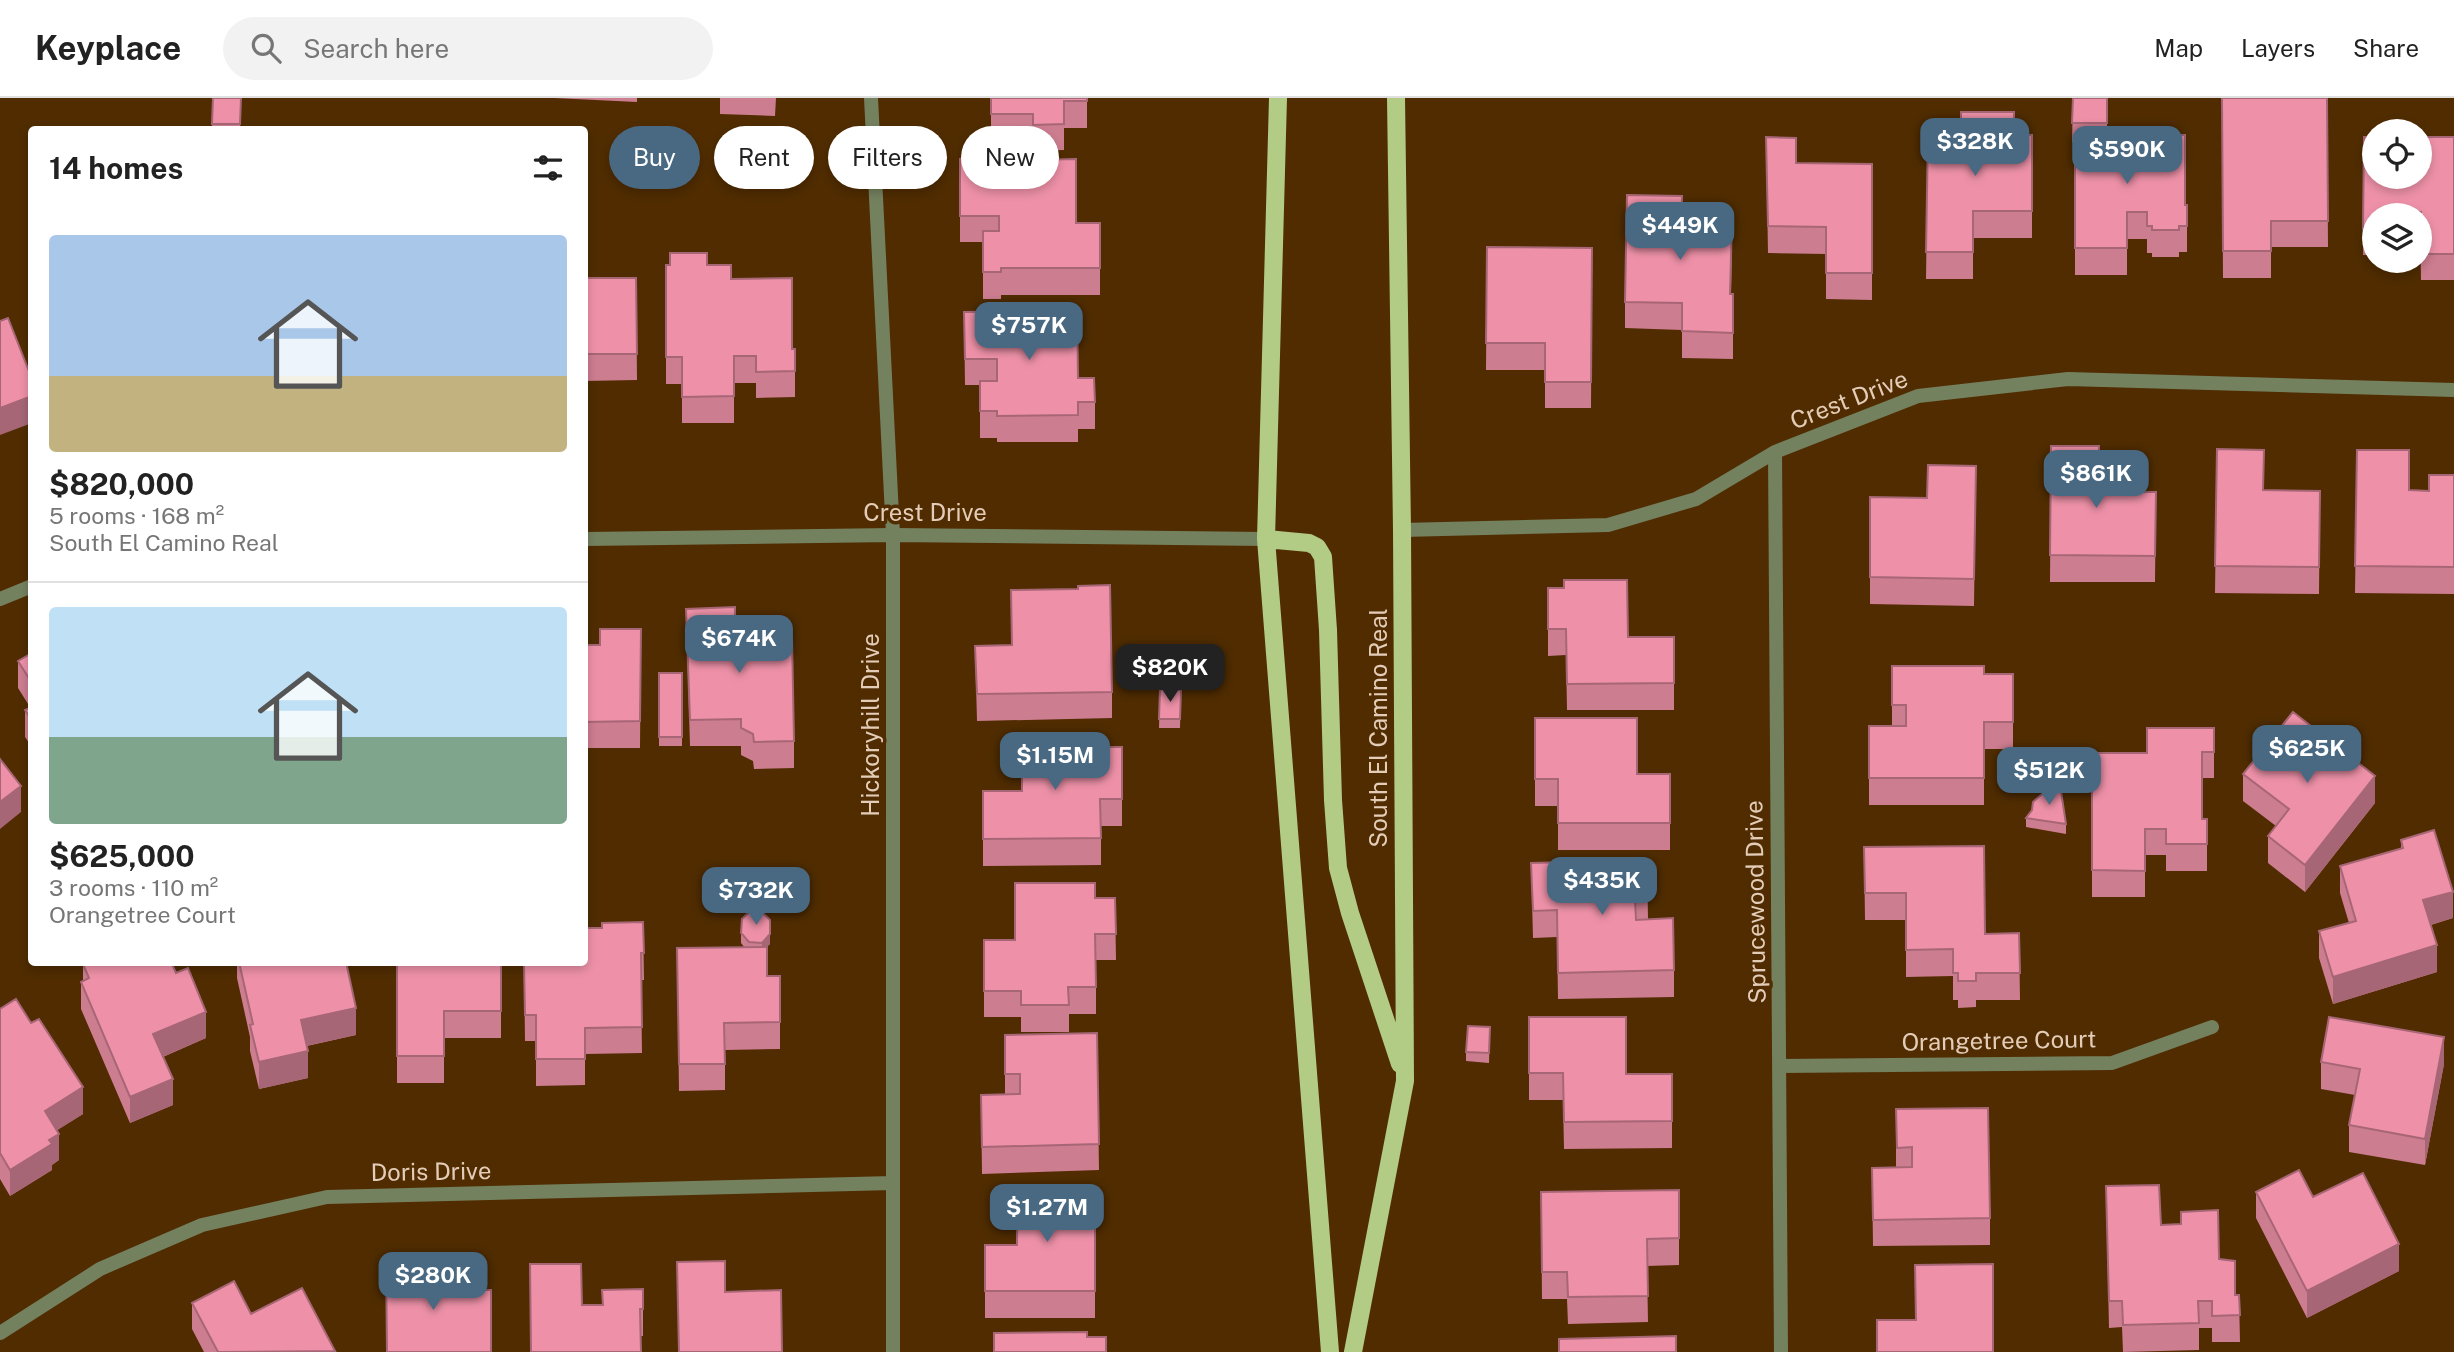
<!DOCTYPE html>
<html lang="en">
<head>
<meta charset="utf-8">
<style>
	:root { --surface:#fff; --page:#f2f2f2; --text:#222; --muted:#767676; --line:#e0e0e0; --accent:#496982 }
	body { margin:0; font-family:"Public Sans",sans-serif; background:var(--page); color:var(--text); height:100vh; display:flex; flex-direction:column; font-size:26px; white-space:nowrap }
	* { box-sizing:border-box; margin:0 }
	p { font-size:23px; color:var(--muted) }
	.icon { flex:none; width:38px; height:38px; fill:none; stroke:currentColor; stroke-width:2; stroke-linecap:round; stroke-linejoin:round }
	.map { position:relative; flex:1; overflow:hidden }
	.panel { position:absolute; left:28px; top:28px; width:560px; height:840px; display:flex; flex-direction:column; background:var(--surface); border-radius:7px; box-shadow:0 4px 10px #0003 }
	.panel>* { flex:none }
	.hud { position:absolute; left:609px; top:28px; width:665px; height:63px; display:flex; gap:14px }
	.controls { position:absolute; left:2362px; top:21px; display:grid; gap:14px }
	.controls a { display:grid; place-items:center; width:70px; height:70px; border-radius:50%; background:var(--surface); box-shadow:0 4px 10px #0003; font-size:35px }
	.price { position:absolute; translate:-50% -60px; padding:0 16px; border-radius:14px; background:var(--accent); color:#fff; font-size:23px; line-height:46px; filter:drop-shadow(0 2px 4px #0008) }
	.price::after { content:''; position:absolute; left:50%; top:42px; width:21px; height:16px; margin-left:-10px; background:inherit; clip-path:polygon(0 0,100% 0,50% 100%) }
	.price.selected { background:#222; color:#fff }
	ul { padding:0; list-style:none }
	li { display:grid; align-content:center; gap:14px; height:371px; padding:0 21px }
	li+li { border-top:2px solid var(--line) }
	li span { display:grid; place-items:center; height:217px; border-radius:7px; color:#555 }
	li>.icon { margin-inline-start:auto }
	span .icon { width:126px; height:126px; fill:#fffc; stroke-width:1 }
	li b { font-size:30px }
	h2 { display:flex; justify-content:space-between; align-items:center; height:84px; padding:0 21px; font-size:30px }
	.tag { padding:0 24px; border-radius:32px; background:var(--surface); box-shadow:0 4px 10px #0003; font-size:24px; line-height:63px }
	.tag.selected { background:var(--accent); color:#fff }
	header { display:flex; align-items:center; gap:42px; box-sizing:border-box; height:98px; padding:0 35px; background:var(--surface); border-bottom:2px solid var(--line) }
	header strong { font-size:33px }
	nav { display:flex; gap:38px; margin-inline-start:auto; font-size:24px }
	.search { width:490px; height:63px; background:var(--page); display:flex; align-items:center; gap:18px; box-sizing:border-box; padding:0 24px; border-radius:38px; color:var(--muted); font-size:26px }
	.map>svg:first-child { display:block }
	.lines { fill:none; stroke-linecap:round; stroke-linejoin:round }
	.minor { stroke:#74815f; stroke-width:14 }
	.tertiary { stroke:#74815f; stroke-width:14 }
	.primary { stroke:#b2cb85; stroke-width:18 }
	.wall { fill:#cd7d90 }
	.shaded-wall { fill:#a76676 }
	.building { fill:#ee91a8; stroke:#a76676; stroke-width:2 }
	.labels { text-anchor:middle; stroke-width:7; stroke-linejoin:round; paint-order:stroke }
	.street-label { font-size:24px; fill:#e4cdb8; stroke:#502c00 }
</style>
</head>
<body>
<header>
<strong>Keyplace</strong>
<div class="search"><svg class="icon" aria-label="search" viewBox="0 0 24 24"><circle cx="10" cy="10" r="6"/><path d="M15 15l6 6"/></svg>Search here</div>
<nav><a>Map</a><a>Layers</a><a>Share</a></nav>
</header>
<div class="map">
<svg width="2454" height="1254" viewBox="0 0 2454 1254">
	<rect width="100%" height="100%" fill="#502c00"/>
	<g class="lines">
		<path class="minor" d="M871,0L893,437V1254
			M1775,354L1781,1254
			M1402,432L1608,427L1696,401L1775,354L1918,298L2068,281L2454,292
			M1780,968L2112,965L2212,929
			M0,1235L100,1171L202,1127L327,1099L893,1085"/>
		<path class="tertiary" d="M584,441L893,437L1266,441
			M0,501L32,488"/>
		<path class="primary" d="M1278,0L1266,441L1330,1254
			M1266,441L1309,445L1317,449L1323,459L1328,532L1333,702L1338,770L1350,815L1400,966
			M1353,1254L1405,983L1402,432L1396,0"/>
	</g>
	<path class="wall" d="M213,0H241L240,32H212Z
		M554,0H637V4Z
		M720,0H776L775,18L720,16Z
		M991,0H1087V30H1064V52L1033,53V62L1076,125H1100V197H1001V201H983V144H960V61H997V43H991Z
		M2073,0H2107V37L2185,107H2187V154H2179V159H2152V155H2147V141H2127V177H2075V44H2072Z
		M2222,0H2327L2328,149H2271V180H2223Z
		M1928,36L2032,37V140H1973V181H1926Z
		M1766,39L1796,65L1872,66V202L1826,201V156L1768,155Z
		M2364,39H2454V182H2421L2420,117H2375V157H2363Z
		M1682,120L1732,148L1731,196H1733V261L1682,260V232L1625,230V204Z
		M1487,149L1592,150L1591,310H1545V272H1486Z
		M666,167H707L731,181L792,251H795V299L756,300V285H734V325H682V286H666Z
		M584,180H636L637,282L584,283Z
		M964,214L1078,280L1095,304V331H1078V344H997V340H980V287H965Z
		M2051,348L2099,394H2156L2155,484H2050Z
		M2217,351L2264,392L2320,393L2319,496L2215,495Z
		M2357,352L2409,392L2429,393L2454,377V496L2355,495Z
		M1976,368L1974,508L1870,506V399L1927,400Z
		M1548,490L1628,539H1674V612H1567L1566,557L1548,558Z
		M686,511L735,526L750,541L794,643V670L754,671L753,663L741,657V648H690Z
		M641,531L640,650H584V547H600Z
		M975,548L1112,594V620L977,623Z
		M32,555V649L25,639V612L30,609L18,590V563Z
		M1892,568L1984,576H2013V651H1984V707H1869V628H1892Z
		M659,575H682V648H659Z
		M1160,591L1181,592L1180,630H1159Z
		M1535,620L1637,676H1670V752H1558V708H1535Z
		M2214,630V680H2202V721H2207V773H2166V757H2145V799H2092V655H2147Z
		M1069,649H1122V728H1101V767L983,768V693H1022Z
		M2243,676L2375,705L2305,794L2268,765V738L2276,728L2243,703Z
		M2026,720L2066,726V736L2026,729Z
		M2401,742L2453,820L2431,827L2437,874L2333,906L2319,860V833L2349,825L2340,795V768L2401,750Z
		M1864,749L1985,836L2019,835L2020,902H1976V909L1958,910V902H1953V878L1906,879V822H1865Z
		M1647,762L1648,821L1674,872V899L1558,901L1557,839L1533,840L1531,765Z
		M1095,800H1115L1116,862H1096V916H1069V934H1021V919H984V842H1015Z
		M643,824L644,882H641L642,955L585,956V987L536,988V943H525L524,864L602,830Z
		M741,835L770,846L766,849L767,878L780,924V951L725,952V992L679,993L677,850H745L741,845Z
		M237,864H346L356,937L307,948L308,980L259,991L250,953V939L237,880Z
		M397,864H501V940H444V985H397Z
		M83,866L206,940L163,959L173,1007L130,1025L81,911V884L83,883Z
		M0,911L83,1016L57,1032L59,1062L52,1067V1072L10,1098L0,1081Z
		M1529,919L1626,976H1672V1050L1564,1051L1563,1002H1529Z
		M1490,929L1489,965L1466,963V954Z
		M1097,935L1099,1072L982,1076L981,997L1005,996V937Z
		M2321,964L2444,966L2425,1067L2349,1054V1027L2355,997L2321,991Z
		M1896,1011L1990,1120V1147L1873,1148L1872,1070L1896,1069Z
		M2106,1088L2161,1127L2219,1161L2235,1197H2239L2240,1244H2212V1230H2199V1252L2123,1254L2122,1229L2109,1230Z
		M1095,1090V1220H985V1147H1017Z
		M1679,1092V1167L1647,1168L1648,1224L1568,1226L1567,1201H1542L1541,1094Z
		M2256,1094L2313,1099L2399,1173L2307,1220L2256,1120Z
		M643,1191V1238H641L582,1207H602V1192Z
		M192,1205L251,1216L335,1254H204L192,1231Z"/>
	<path class="shaded-wall" d="M32,298V325L0,337V310Z
		M2375,678V705L2305,794V767Z
		M21,688V714L0,731V704Z
		M2453,794V820L2423,829V802Z
		M770,831V846L762,854V845Z
		M2437,847V874L2333,906V879Z
		M356,910V937L301,949V922Z
		M206,914V940L153,963V936Z
		M2444,939V966L2425,1067V1041Z
		M308,953V980L259,991V964Z
		M173,981V1007L130,1025V999Z
		M83,989V1016L45,1040V1013Z
		M59,1036V1062L52,1067V1072L10,1098V1072Z
		M2399,1146V1173L2307,1220V1193Z"/>
	<path class="building" d="M213,0H241L240,26H212Z
		M991,0H1087V3H1064V26L1033,27V16H991Z
		M2073,0H2107V25H2072Z
		M2222,0H2327L2328,123H2271V153H2223Z
		M1961,14H2014V37H2032V113H1973V154H1926L1928,36H1961Z
		M997,34H1033V62L1076,61V125H1100V170H1001V174H983V133H999V118H960V61H1002V51H997Z
		M2075,37H2185V107H2187V128H2179V132H2152V128H2147V114H2127V150H2075Z
		M1766,39L1796,40V65L1872,66V175H1826V129L1768,128Z
		M2364,39H2375V79H2420V39H2454V156H2421V114H2402V117H2375V131H2363Z
		M1627,97L1682,98V120L1732,121L1730,196H1733V235L1682,233V205L1625,204Z
		M1487,149L1592,150L1591,284H1545V245H1486Z
		M670,155H707V167H731V181L792,180V251H795V273L756,274V258H734V298L682,299V259H666V167H670Z
		M584,180H636L637,256H584Z
		M1077,213L1078,280H1094L1095,304H1078V317L997,318V313H980V283H997V261H965L964,214Z
		M8,220L32,281V298L0,310V223Z
		M2051,348H2099V394H2156L2155,458L2050,457Z
		M2217,351L2264,352L2263,392L2320,393L2319,469L2215,468Z
		M2357,352H2409V392L2429,393V377H2454V469L2355,468Z
		M1928,367L1976,368L1974,481L1870,479V399L1927,400Z
		M1564,482H1627L1628,539H1674V585L1567,586L1566,531H1548V490H1564Z
		M1110,487L1112,594L977,596L975,548L1012,547L1011,492L1078,491V488Z
		M735,509V526L749,525L750,541L792,540L794,643L754,644L753,636L741,630V621L690,622L686,511Z
		M600,531H641L640,623L584,624V547H600Z
		M32,555V585L18,563Z
		M1892,568H1984V576H2013V624H1984V680H1869V628H1906V607H1892Z
		M659,575H682V639H659Z
		M1160,591L1181,592L1180,621H1159Z
		M32,609V623L25,612Z
		M2293,614L2375,678L2305,767L2268,738L2289,711L2243,676Z
		M1535,620H1637V676H1670V725H1558V681H1535Z
		M2147,630H2214V654H2202V721H2207V746H2166V731H2145V773L2092,772V655H2147Z
		M1022,636H1069V649H1122V701H1100L1101,740L983,741V693H1022Z
		M0,661L21,688L0,704Z
		M2060,687L2066,726L2026,720L2032,712L2033,704L2043,695Z
		M2434,732L2453,794L2423,802L2437,847L2333,879L2319,833L2356,823L2340,768L2403,750L2401,742Z
		M1984,748L1985,836L2019,835L2020,875H1976V883H1958V875H1953V851L1906,852V795H1865L1864,749Z
		M1647,762L1648,802H1635L1636,822L1673,820L1674,872L1558,875L1557,812L1533,813L1531,765Z
		M1015,785H1095V800H1115L1116,836H1095L1096,889H1068L1069,907H1021V893H984V842H1015Z
		M751,812L761,813L770,822V836L762,845L749,844L741,835L742,821Z
		M643,824L644,855H641L642,929L585,930V961H536V917H525L524,864H584V830H602V825Z
		M767,849V878H780V924L724,925L725,966H679L677,850Z
		M86,864H171L176,875L188,870L206,914L153,936L173,981L130,999L81,884L89,880L83,866Z
		M239,864H346L356,910L301,922L308,953L259,964L250,927L253,926Z
		M397,864H501V913H444V958H397Z
		M16,901L31,925L39,921L83,989L45,1013L59,1036L49,1042L52,1046L10,1072L0,1055V911Z
		M1529,919H1626V976H1672V1023L1564,1024L1563,975H1529Z
		M2329,919L2444,939L2425,1041L2349,1027L2360,971L2321,964Z
		M1468,928L1490,929L1489,955L1466,954Z
		M1097,935L1099,1046L982,1049L981,997L1020,996V976H1005V937Z
		M1988,1010L1990,1120L1873,1122L1872,1070L1912,1069V1049L1897,1050L1896,1011Z
		M2299,1072L2313,1099L2363,1075L2399,1146L2307,1193L2256,1094Z
		M2159,1087L2161,1127L2181,1126V1114L2218,1112L2219,1161L2235,1163V1197H2239L2240,1217L2212,1218V1203H2198L2199,1225L2123,1227L2122,1203H2109L2106,1088Z
		M1017,1090H1095V1193H985V1147H1017Z
		M1679,1092V1140L1647,1141L1648,1198L1568,1199L1567,1174H1542L1541,1094Z
		M386,1161H435V1192H491V1254H387Z
		M725,1163V1194L781,1192L782,1254H679L677,1164Z
		M530,1166H581L582,1207H603L602,1192L643,1191V1211H640L641,1254H531Z
		M1993,1166V1254H1877V1222H1916L1915,1167Z
		M234,1183L251,1216L302,1190L335,1253L218,1254L192,1205Z
		M1087,1234V1239H1106V1254H994V1235Z
		M1676,1238V1254H1559V1241Z"/>
	<g class="labels">
		<g class="street-label">
			<text transform="translate(1849 302) rotate(-21)" y="8">Crest Drive</text>
			<text x="925" y="423">Crest Drive</text>
			<text transform="translate(871 627) rotate(-90)" y="8">Hickoryhill Drive</text>
			<text transform="translate(1379 630) rotate(-90)" y="8">South El Camino Real</text>
			<text transform="translate(1756 804) rotate(-91)" y="8">Sprucewood Drive</text>
			<text transform="translate(1999 943) rotate(-1)" y="8">Orangetree Court</text>
			<text transform="translate(431 1074) rotate(-1)" y="8">Doris Drive</text>
		</g>
	</g>
</svg>
<div class="controls">
<a><svg class="icon" aria-label="locate" viewBox="0 0 24 24"><circle cx="12" cy="12" r="6"/><path d="M12 2v4M12 18v4M2 12h4M18 12h4"/></svg></a>
<a><svg class="icon" aria-label="layers" viewBox="0 0 24 24"><path d="M12 4l9 5-9 5-9-5zM3 14l9 5 9-5"/></svg></a>
</div>
<b class="price" style="left:1975px;top:80px">$328K</b>
<b class="price" style="left:2127px;top:88px">$590K</b>
<b class="price" style="left:1680px;top:164px">$449K</b>
<b class="price" style="left:1029px;top:264px">$757K</b>
<b class="price" style="left:2096px;top:412px">$861K</b>
<b class="price" style="left:739px;top:577px">$674K</b>
<b class="price selected" style="left:1170px;top:606px">$820K</b>
<b class="price" style="left:2307px;top:687px">$625K</b>
<b class="price" style="left:1055px;top:694px">$1.15M</b>
<b class="price" style="left:2049px;top:709px">$512K</b>
<b class="price" style="left:1602px;top:819px">$435K</b>
<b class="price" style="left:756px;top:829px">$732K</b>
<b class="price" style="left:1047px;top:1146px">$1.27M</b>
<b class="price" style="left:433px;top:1214px">$280K</b>
<div class="hud">
<a class="tag selected">Buy</a>
<a class="tag">Rent</a>
<a class="tag">Filters</a>
<a class="tag">New</a>
</div>
<section class="panel">
<h2>14 homes<svg class="icon" aria-label="filters" viewBox="0 0 24 24"><path d="M4 7h16M4 17h16"/><circle cx="9" cy="7" r="2"/><circle cx="15" cy="17" r="2"/></svg></h2>
<ul>
<li><span style="background:linear-gradient(#a9c7e8 65%,#c2b280 0)"><svg class="icon" aria-label="home" viewBox="0 0 24 24"><path d="M3 11l9-7 9 7M6 9v11h12V9"/></svg></span><div><b>$820,000</b><p>5 rooms · 168 m²</p><p>South El Camino Real</p></div></li>
<li><span style="background:linear-gradient(#bfe0f5 60%,#7fa58c 0)"><svg class="icon" aria-label="home" viewBox="0 0 24 24"><path d="M3 11l9-7 9 7M6 9v11h12V9"/></svg></span><div><b>$625,000</b><p>3 rooms · 110 m²</p><p>Orangetree Court</p></div></li>
</ul>
</section>
</div>
</body>
</html>
